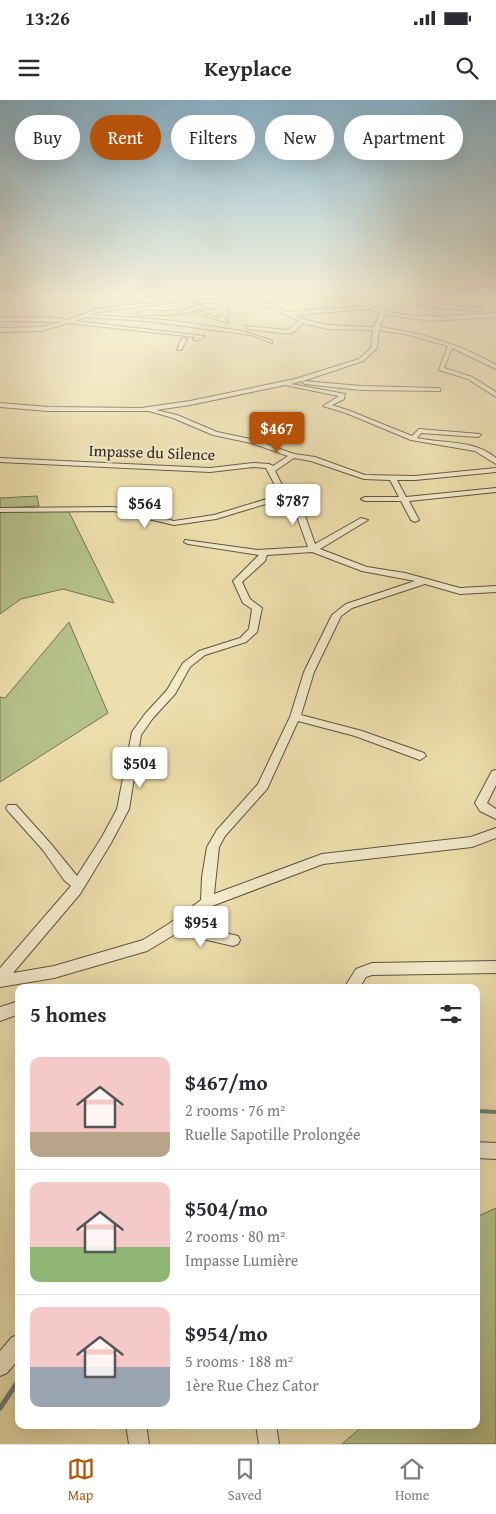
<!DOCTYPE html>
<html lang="en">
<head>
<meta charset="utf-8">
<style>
	:root { --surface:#fff; --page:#f7f7f7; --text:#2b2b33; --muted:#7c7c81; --line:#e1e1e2; --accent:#b45309 }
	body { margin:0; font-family:"Gentium Book Plus",serif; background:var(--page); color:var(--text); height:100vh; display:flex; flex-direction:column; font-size:19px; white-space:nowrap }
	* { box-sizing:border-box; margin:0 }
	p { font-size:16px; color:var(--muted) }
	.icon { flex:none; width:28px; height:28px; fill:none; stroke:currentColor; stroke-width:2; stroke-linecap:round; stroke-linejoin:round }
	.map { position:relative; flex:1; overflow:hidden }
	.panel { position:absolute; left:15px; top:884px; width:465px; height:445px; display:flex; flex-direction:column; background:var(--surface); border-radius:10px; box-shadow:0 5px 20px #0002 }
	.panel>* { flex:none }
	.banner { position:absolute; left:15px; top:15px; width:466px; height:45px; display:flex; gap:10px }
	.price { position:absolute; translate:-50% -42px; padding:0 11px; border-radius:5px; background:#fff; color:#222; font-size:16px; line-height:32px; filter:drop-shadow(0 1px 2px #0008) }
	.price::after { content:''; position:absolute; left:50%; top:30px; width:15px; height:11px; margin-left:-8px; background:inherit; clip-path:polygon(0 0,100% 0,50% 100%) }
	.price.on { background:var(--accent); color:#fff }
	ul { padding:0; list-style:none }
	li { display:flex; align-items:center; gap:15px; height:125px; padding:0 15px }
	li+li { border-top:1px solid var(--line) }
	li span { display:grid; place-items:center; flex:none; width:140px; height:100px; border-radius:10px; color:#555 }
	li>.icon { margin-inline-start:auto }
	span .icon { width:60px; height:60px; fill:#fffc; stroke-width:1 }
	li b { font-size:21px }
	h2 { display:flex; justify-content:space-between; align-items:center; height:60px; padding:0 15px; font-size:21px }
	.chip { padding:0 18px; border-radius:22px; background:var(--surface); box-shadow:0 5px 20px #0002; font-size:18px; line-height:45px }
	.chip.on { background:var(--accent); color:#fff }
	.status { display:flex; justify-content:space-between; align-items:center; height:35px; padding:0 25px; background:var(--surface); direction:ltr }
	.status svg { height:14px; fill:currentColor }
	header { display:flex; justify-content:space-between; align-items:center; height:65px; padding:0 15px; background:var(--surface); font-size:22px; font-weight:700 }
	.dock { display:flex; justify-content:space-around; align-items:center; height:70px; border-top:1px solid var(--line); background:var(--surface); font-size:14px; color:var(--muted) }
	.dock a { display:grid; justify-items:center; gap:2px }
	.dock .on { color:var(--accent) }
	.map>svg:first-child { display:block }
	.green { fill:#b6c28b; stroke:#727454 }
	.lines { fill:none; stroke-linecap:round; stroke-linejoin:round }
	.stream-far1 { stroke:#6f8075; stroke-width:4 }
	.stream { stroke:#6f8075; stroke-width:5 }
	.minor-casing { stroke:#5e5441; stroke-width:2 }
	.minor { fill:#f3eaca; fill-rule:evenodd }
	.labels { text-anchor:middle; stroke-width:4.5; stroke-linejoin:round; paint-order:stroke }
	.far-street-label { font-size:16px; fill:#2f261d; stroke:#f3eaca }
</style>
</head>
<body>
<div class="status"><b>13:26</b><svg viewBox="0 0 49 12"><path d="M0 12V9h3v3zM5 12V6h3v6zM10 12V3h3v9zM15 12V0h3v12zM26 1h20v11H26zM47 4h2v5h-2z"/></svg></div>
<header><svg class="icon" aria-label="menu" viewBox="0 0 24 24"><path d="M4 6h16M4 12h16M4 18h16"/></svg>Keyplace<svg class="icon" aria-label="search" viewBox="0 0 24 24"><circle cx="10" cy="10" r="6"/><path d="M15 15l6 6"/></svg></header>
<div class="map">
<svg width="496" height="1344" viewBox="0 0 496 1344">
	<rect width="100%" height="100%" fill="#eddfad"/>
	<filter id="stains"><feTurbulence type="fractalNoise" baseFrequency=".004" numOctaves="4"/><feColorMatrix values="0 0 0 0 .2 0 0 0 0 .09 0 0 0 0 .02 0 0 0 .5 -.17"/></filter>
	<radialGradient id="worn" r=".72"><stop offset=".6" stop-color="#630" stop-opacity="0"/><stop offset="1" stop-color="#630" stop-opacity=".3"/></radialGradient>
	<path class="green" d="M37,396L39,406L0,408V398Z
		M68,410L114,503L63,489L21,499L0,514V412Z
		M69,522L108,613L0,682V597L5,598Z
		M496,1108V1344H342L364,1325H476V1117Z"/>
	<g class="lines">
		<path class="stream-far1" d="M476,1011L496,1012"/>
		<path class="stream" d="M0,1308L19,1280"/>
		<g class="minor-casing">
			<path id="minor" d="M13,194H22L0,198V196Z
				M325,194L360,196L373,194L362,198C382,224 465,215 496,213V217L430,221L385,214L380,227C421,233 460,244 496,265V269L452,248L444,268L472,277L496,292V297L468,279L439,270L448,246L409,235L379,230L377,248L363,261L303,281L361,286L438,288L440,289V291L361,290L305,284L303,283V281L291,284L345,294L344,299L332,305L350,311L412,336L419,329L480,334L481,335L478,337L421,333L417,338C445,344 473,339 496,358V364L475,351L411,340L346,313L323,306L339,296L285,285L190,305L156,310L177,315L217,332L255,340L294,354L315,357L365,375L415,376L496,368V372L415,380H397L406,397L496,388V392L409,401L419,420L415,422L411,420L401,401H365L361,399L365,397H399L390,380L364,379L311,361L294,358L275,371L287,395L304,413L315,444L361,418L368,420L320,449L367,467L405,473L460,488L496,486V492L460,494L425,484L352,508L341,516L314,572L301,615L362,631L424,653L426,656L420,660L355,636L298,621L267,689L225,736L219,747L214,794L322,754L471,737L496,728V738L472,747L323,764L212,806L188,824L238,836L240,840L238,844L233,846L177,833L147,851L54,878L0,887V868L71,786L64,780L43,750L8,711L6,708L8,705H16L51,744L77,776L102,737L117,709L132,632L145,614L167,590L183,563L199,551L240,538L249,529L252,509L243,503L233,481L259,455L188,444L184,442L185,440L257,450L308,447L296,414L282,399L216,419L174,425L114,411L0,412V408L114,407L174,421L214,415L280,395L266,368L253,367L210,372L0,362V358L210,368L253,363L269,364L273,366L288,356L251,343L213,335L173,318L149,311H48L0,307V303L48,307L141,308L190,301L295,279L359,259L371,248L373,230L327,229L303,223L294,232L288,234L247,229L245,226L288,230L299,221L262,204L241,198L215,197L98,212L90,215C130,217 169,219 209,226C231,229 251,232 272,241V243L251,235L147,221L85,217L75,221L205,236L196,241L193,239L196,237L68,223L42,231L0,232V228L42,227L61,222L0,221V217L58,218L67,220L97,209L215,195L241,196L266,202L288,212L364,206L358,198ZM368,209L380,213L374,227C346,226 319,227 294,215ZM312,452L362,471L415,481L346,504L332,515L304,572L290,617L258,684L217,730L207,747L202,777L201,800L170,823L143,840L54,866L13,873L80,794L111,743L129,709L141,635L153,618L175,594L190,567L205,555L246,542L257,532L262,508L250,499L242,482L265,461L267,455Z
				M384,194H390L427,203L483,209L480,211L427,207Z
				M204,204H214L227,209L228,215L224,219L228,221V223L194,212L197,210L219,218L222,215V211C206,203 195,212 180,214C166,216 152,214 139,215L136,213L144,211H179Z
				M182,238L187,239L181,250H177Z
				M496,670V685L487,703L496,709V719L480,711L475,703L492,671Z
				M496,861V873L372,875L366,877L359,888H344L356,869L372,863Z
				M19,901V914L0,921V907Z
				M476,1042L496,1043V1059L476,1058Z
				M19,1235V1259L7,1273L0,1276V1251L12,1237Z
				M126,1325H146L149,1344H129Z
				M256,1325H276L279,1344H259Z"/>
		</g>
		<use href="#minor" class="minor"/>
	</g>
	<linearGradient id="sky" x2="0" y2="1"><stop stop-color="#89b7d1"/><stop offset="0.51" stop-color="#f7f1da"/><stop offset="1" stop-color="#f7f1da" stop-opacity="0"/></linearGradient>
	<rect width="496" height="382" fill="url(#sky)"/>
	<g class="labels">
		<g class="far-street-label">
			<text transform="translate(152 352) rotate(2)" y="6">Impasse du Silence</text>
		</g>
	</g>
	<rect width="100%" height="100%" filter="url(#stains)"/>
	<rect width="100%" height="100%" fill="url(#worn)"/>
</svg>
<b class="price on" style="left:277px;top:354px">$467</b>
<b class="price" style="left:293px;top:426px">$787</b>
<b class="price" style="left:145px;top:429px">$564</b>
<b class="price" style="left:140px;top:689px">$504</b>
<b class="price" style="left:201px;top:848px">$954</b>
<div class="banner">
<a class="chip">Buy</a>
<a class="chip on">Rent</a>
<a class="chip">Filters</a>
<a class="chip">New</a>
<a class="chip">Apartment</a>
</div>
<section class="panel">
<h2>5 homes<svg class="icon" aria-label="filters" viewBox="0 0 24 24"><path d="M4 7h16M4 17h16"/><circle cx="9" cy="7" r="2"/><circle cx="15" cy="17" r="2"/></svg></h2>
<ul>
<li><span style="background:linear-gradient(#f6c9c9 75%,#b9a48a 0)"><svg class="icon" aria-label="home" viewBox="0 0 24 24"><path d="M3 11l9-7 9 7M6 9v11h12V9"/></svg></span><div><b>$467/mo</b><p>2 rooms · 76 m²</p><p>Ruelle Sapotille Prolongée</p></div></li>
<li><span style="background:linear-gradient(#f6c9c9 65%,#8fb573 0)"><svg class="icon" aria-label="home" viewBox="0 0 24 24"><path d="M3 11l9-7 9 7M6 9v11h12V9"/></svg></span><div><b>$504/mo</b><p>2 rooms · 80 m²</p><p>Impasse Lumière</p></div></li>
<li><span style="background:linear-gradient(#f6c9c9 60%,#9aa5b1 0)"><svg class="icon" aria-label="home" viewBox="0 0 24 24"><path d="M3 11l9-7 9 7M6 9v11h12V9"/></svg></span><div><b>$954/mo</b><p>5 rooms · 188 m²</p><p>1ère Rue Chez Cator</p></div></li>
</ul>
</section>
</div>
<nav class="dock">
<a class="on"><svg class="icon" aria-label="map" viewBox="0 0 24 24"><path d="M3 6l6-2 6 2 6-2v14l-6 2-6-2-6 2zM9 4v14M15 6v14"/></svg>Map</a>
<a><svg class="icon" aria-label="saved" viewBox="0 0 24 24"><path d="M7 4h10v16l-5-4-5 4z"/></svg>Saved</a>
<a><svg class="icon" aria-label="home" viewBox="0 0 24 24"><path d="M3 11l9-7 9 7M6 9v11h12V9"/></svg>Home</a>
</nav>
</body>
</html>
